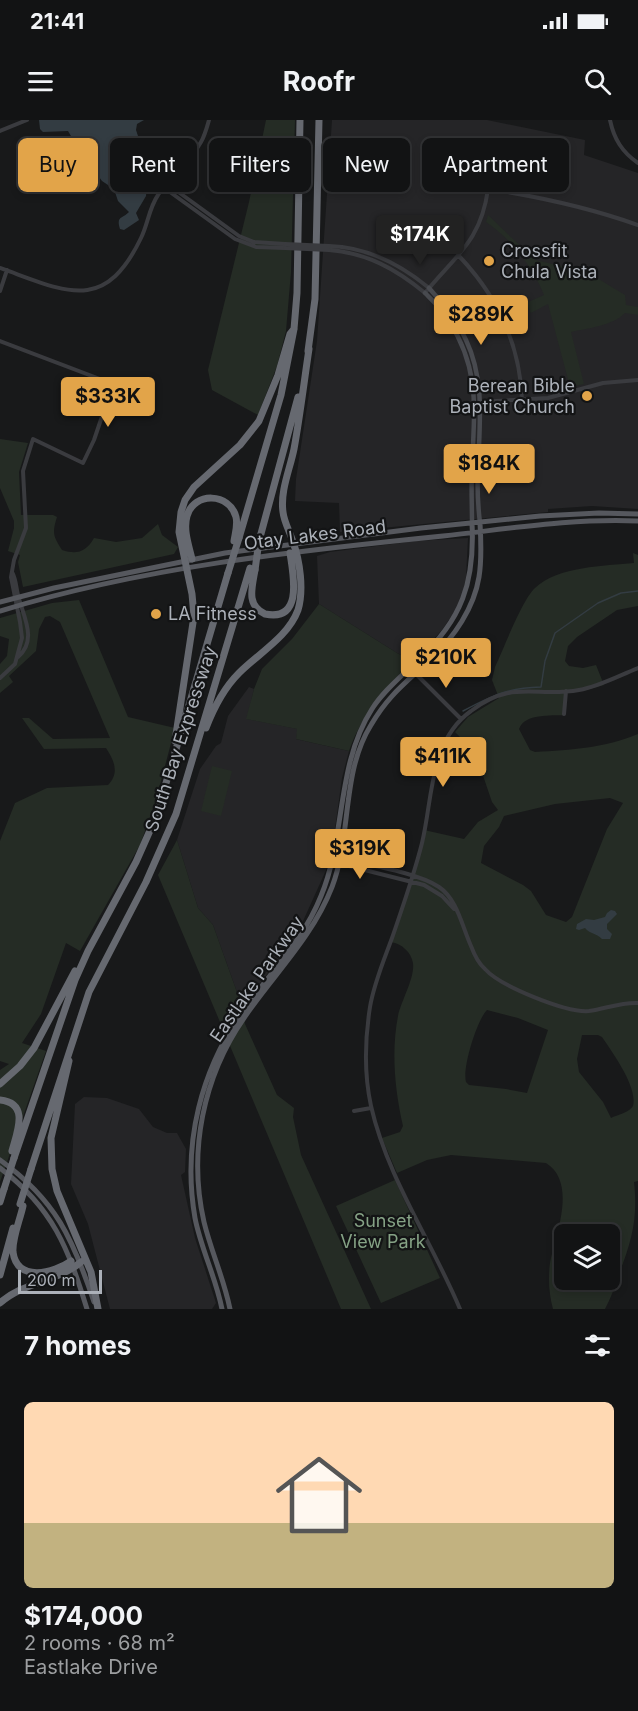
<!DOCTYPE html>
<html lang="en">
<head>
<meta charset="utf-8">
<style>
	:root { --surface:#121314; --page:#1f2022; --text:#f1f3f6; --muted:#9c9ea0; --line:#313234; --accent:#e2a449 }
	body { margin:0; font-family:Inter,sans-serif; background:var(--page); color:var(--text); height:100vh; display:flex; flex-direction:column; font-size:22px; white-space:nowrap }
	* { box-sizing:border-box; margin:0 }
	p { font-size:20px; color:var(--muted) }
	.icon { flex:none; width:33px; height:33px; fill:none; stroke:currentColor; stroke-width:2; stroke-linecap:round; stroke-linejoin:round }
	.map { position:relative; height:1189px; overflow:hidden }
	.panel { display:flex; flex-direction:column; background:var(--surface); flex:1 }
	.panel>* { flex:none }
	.hud { position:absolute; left:18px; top:18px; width:603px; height:54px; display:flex; gap:12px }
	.controls { position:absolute; left:554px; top:1104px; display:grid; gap:12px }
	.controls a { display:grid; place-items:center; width:66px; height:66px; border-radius:9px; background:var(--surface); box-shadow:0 3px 9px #0003,0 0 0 2px var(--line); font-size:30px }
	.scale { position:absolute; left:18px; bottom:15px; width:84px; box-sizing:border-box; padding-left:6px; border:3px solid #acb1b9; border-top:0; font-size:16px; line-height:21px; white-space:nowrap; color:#acb1b9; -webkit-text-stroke:4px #131415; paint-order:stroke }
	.price { position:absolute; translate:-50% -51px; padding:0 14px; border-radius:6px; background:var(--accent); color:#111; font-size:20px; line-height:39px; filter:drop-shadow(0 2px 3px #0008) }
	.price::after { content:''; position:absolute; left:50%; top:36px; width:18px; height:14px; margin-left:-9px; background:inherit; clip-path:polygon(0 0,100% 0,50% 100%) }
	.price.on { background:#222; color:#fff }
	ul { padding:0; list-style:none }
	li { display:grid; align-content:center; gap:12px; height:318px; padding:0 24px }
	li span { display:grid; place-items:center; height:186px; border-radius:9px; color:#555 }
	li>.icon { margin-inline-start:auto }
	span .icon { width:108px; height:108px; fill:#fffc; stroke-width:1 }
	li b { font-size:26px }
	h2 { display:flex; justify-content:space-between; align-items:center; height:72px; padding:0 24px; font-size:26px }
	.chip { padding:0 21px; border-radius:9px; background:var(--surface); box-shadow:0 3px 9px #0003,0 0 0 2px var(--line); font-size:21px; line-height:54px }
	.chip.on { background:var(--accent); color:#111 }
	.status { display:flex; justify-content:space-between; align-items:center; height:42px; padding:0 30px; background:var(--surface); direction:ltr }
	.status svg { height:16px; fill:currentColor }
	header { display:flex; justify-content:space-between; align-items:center; height:78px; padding:0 24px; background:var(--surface); font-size:27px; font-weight:700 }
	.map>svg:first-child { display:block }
	.built { fill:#252527 }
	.green { fill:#252c25; fill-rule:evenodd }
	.water { fill:#333c42 }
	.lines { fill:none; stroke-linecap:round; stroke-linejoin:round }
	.stream { stroke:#333c42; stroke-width:1.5 }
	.tertiary { stroke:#3a3b3f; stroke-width:4 }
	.secondary { stroke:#484a4f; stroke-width:4.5 }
	.primary { stroke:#56585e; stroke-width:5 }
	.motorway { stroke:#666970; stroke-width:7 }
	.tertiary-bridge { stroke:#3a3b3f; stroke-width:4 }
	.motorway-bridge { stroke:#666970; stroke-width:7 }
	.poi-dot { fill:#e2a449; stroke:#131415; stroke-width:2 }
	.labels { text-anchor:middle; stroke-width:4.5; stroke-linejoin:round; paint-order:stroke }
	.poi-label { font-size:18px; fill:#acb1b9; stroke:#131415; text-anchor:start }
	.street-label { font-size:18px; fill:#acb1b9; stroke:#131415 }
	.park-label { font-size:18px; fill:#85a285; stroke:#131415 }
</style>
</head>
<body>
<div class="status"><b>21:41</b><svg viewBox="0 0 49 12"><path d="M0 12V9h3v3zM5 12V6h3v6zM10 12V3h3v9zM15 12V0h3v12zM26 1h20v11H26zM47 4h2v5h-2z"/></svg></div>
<header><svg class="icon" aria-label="menu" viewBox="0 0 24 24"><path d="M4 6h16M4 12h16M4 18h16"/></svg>Roofr<svg class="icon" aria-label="search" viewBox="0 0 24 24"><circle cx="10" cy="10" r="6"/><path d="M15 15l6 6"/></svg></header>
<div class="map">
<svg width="638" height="1189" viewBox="0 0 638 1189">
	<rect width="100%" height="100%" fill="#18191a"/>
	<path class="built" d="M332,0H487L585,20L584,35L638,53V389L592,386L548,389V392L340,412L339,383L295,381L296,359L317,221Z
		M468,418L466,457L461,482L442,510L414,541L397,533L319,484L317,436L330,432L416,421Z
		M249,567L254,569L247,599L298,609L296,619L349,631L342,658L334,716L327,748L294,821L247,879L239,878L213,805L198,788L177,720L200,649L216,626L221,623L228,596Z
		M84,977L107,978L139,989L153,1007L167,1013H177L186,1029L185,1052L181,1055L195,1118L216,1183L212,1189H110L88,1104L71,1064L75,984Z"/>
	<path class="green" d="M266,0H295L291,152L286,211L277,246L258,295L212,270L208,250L249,82Z
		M488,95L535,140L587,152L625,175L626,185L638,187V195L625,193C612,206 588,208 571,212L584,264L570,267L548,184L531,193L526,183L544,175C533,147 511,119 486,102Z
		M0,319L28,323L19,352L21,395H53L57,397C52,413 53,416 62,430C77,435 86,432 94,418L116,422L142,418L158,404L162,415L178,427L174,434L23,467L18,442L20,435L8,431L14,408V401L0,368Z
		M633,433L638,435V486L617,490L577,517L568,526L565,541L569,546L583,548L596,545L604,565L583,571L565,572V595C551,596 525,593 519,609L530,630L535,632C572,630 604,628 638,614V1061L634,1062C638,1098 632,1120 619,1154C615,1166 611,1178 605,1189H553C549,1174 548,1159 550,1143C555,1116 578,1063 546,1043L451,1035L427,1040L397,1053L382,1018L400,1012L403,1006C395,971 391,932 398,896C401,881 415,858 413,843C411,832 402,824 391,822L413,760L424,710L464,719L478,702L498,690L492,682L475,632L455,612L468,597L499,578L492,560L495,547C504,528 522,480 535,468C558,446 605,446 634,443ZM610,678L623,683L607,709L572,797L566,802L546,795L531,771L523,765L481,743L484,726L499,707L504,696L555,684ZM487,890L518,898L548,910L527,973L506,969L469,965L466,962C462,948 477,900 487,890ZM582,915H598L602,917C612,932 638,967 633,986C630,992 617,995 611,998L603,982L579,952L577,939ZM564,1114H609V1160H564Z
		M79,480L128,597L175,608L156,680L140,725L80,831L66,823L41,894L22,923L46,931L0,1062V950L9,944L0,941V721L15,683L47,668L108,665C120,653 114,640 106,628L44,629L22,598H29L53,619L110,618L60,502L50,496L45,497L39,509L36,531L9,556L13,562L0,573V544L7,536L9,519L0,516V498L52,483Z
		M319,484L397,533L414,541C385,567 362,594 349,631L296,619L297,609L246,599L254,569L262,549L292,519Z
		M212,646L232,651L221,696L201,691Z
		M177,720L198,788L213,805L239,878L245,904L277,975L294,988L293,997L301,1035L371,1189H341L158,755Z
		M395,1060L440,1158L381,1183L336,1086Z"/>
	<path class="water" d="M39,0H144L137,4L136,10L138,16L151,19C168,43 172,45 147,62L146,76L136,93L139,100L124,110L120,109C116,96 122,99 129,92L118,81L114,69L102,61L88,42L91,37L79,28V22H71V16L68,11L43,12L40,9Z
		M77,28L79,32L74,36L75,40L79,41L85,38L86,41L76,48L61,39L64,34Z
		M611,790L615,791L617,794L607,804V809L612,814L610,819H602C596,813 590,814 585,808L579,810L576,809L577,804L586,799L594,800L605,797L607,793Z"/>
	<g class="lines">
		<path class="stream" d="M463,591C493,575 507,568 541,567L545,541L555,513L598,483L621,473L638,471"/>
		<path class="tertiary" d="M610,0C614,19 622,32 638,43
			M0,11L27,0
			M166,63L239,116L254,122L285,124
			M462,65C521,73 582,85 638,105
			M163,67L235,119L256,127L285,128
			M329,126C367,127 400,144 429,168
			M329,130C367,133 396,149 425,173C456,135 481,121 488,69
			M459,136C497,176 520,224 522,280
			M0,148C65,171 104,195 141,118C148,104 149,88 158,75C170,55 190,42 201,22C205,15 207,7 209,0
			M0,171L7,150
			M0,221L113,264L94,320L83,343L33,319L23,351L26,408L14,440L11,457L20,502L22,518L15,544L0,558
			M479,282L548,278L603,263L638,260
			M12,452C16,459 16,467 18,475C23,496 38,520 18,537
			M410,548L461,599
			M564,594L566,571
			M334,737C362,744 417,752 439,767C457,779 462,806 471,826C474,834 478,843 485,849C500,866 566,893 589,891C605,889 621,882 638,883
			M333,742L424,765L442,776L454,789
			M354,991L371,988
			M460,1189C432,1122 387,1057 371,986C364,954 365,919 370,887C374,863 384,840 392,818C403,786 414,755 422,723C433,678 429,621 471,591C513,559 535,578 579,570C600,566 618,556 638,548"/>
		<path class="secondary" d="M429,168C443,184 457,200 466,220C486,262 479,308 478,352C477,369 478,386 480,403
			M425,173C434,182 443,190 449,201C481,251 474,291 472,348C471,366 472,384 472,403"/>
		<path class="primary" d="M0,482L54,468L225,433L421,408L540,396L599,393L638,394
			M0,491C144,447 294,431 443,416C508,409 572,398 638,401
			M0,1040C56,1080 73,1119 94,1182
			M0,1048C53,1088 68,1128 87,1189
			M222,1189C216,1158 201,1129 195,1098C182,1023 201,949 245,888C272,851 304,819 321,776C346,716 336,645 372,589C384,570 402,556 418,540C462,500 475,462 472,403
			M230,1189C224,1159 211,1131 204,1102C188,1032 203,957 244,898C274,854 312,818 332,767C352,715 341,653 371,605C389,574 407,562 432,538C454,517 474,488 479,457C482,439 481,420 480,403"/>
		<path class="motorway" d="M308,231L315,179L319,0
			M239,418L281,275L294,209L297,173L300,0
			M259,421L298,277
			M192,439C189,426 183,410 187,396C194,371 230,373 236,397C238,405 235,414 234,421
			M255,450C252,468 246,485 265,494C304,502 293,454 290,433
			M206,608C214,587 223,569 239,553C259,533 288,517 298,490C304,470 300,441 293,422C290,412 284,402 283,392C280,371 290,349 294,329C300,296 304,262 309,229
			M175,621L194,496L192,474L179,412L181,392L185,380L194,367L240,325L259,301L278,255L290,214L294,209
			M69,941L51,1018L52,1049L57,1071L91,1152L98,1189
			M0,964L20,946L34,928L75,851
			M0,980C30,983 17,1012 12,1031
			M14,1038L75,860L88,831L136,742L156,697L228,453
			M31,1049L89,872L146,762L176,694L250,448
			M0,1082L4,1069
			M23,1086C20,1100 12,1118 13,1132C17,1163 54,1153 71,1141
			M0,1155L13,1108
			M0,1183C23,1162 57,1162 81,1142"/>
		<path class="tertiary-bridge" d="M285,124L329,126
			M285,128L329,130"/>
		<path class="motorway-bridge" d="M255,450L259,421
			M228,453L239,418
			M4,1069L14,1038
			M20,1084L31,1049"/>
	</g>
	<g class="poi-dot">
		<circle cx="489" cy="141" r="6"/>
		<circle cx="587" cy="276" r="6"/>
		<circle cx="156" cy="494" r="6"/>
	</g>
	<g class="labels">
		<g class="poi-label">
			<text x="501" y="137">Crossfit<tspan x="501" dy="21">Chula Vista</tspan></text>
			<text x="575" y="272" text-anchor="end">Berean Bible<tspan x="575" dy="21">Baptist Church</tspan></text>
			<text x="168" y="500">LA Fitness</text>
		</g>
		<g class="street-label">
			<text transform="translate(315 415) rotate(-7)" y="6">Otay Lakes Road</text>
			<text transform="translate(181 619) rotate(-72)" y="6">South Bay Expressway</text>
			<text transform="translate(257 859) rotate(-55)" y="6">Eastlake Parkway</text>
		</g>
		<g class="park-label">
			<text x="383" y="1107">Sunset<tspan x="383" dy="21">View Park</tspan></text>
		</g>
	</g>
</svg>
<div class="controls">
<a><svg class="icon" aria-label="layers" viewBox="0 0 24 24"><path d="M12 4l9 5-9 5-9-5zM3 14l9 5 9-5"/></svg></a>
</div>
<div class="scale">200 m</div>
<b class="price on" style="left:420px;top:146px">$174K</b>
<b class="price" style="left:481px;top:226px">$289K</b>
<b class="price" style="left:108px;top:308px">$333K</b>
<b class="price" style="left:489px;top:375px">$184K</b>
<b class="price" style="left:446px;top:569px">$210K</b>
<b class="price" style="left:443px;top:668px">$411K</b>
<b class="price" style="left:360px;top:760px">$319K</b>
<div class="hud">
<a class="chip on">Buy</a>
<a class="chip">Rent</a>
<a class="chip">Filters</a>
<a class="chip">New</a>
<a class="chip">Apartment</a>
</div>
</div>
<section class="panel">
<h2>7 homes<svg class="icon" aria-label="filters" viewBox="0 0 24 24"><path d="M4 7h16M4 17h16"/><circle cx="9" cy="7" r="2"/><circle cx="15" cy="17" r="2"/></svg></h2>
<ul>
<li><span style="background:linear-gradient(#ffd9b3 65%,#c2b280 0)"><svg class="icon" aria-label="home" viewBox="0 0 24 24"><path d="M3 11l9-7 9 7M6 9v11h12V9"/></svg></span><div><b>$174,000</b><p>2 rooms · 68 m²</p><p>Eastlake Drive</p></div></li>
</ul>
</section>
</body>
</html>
